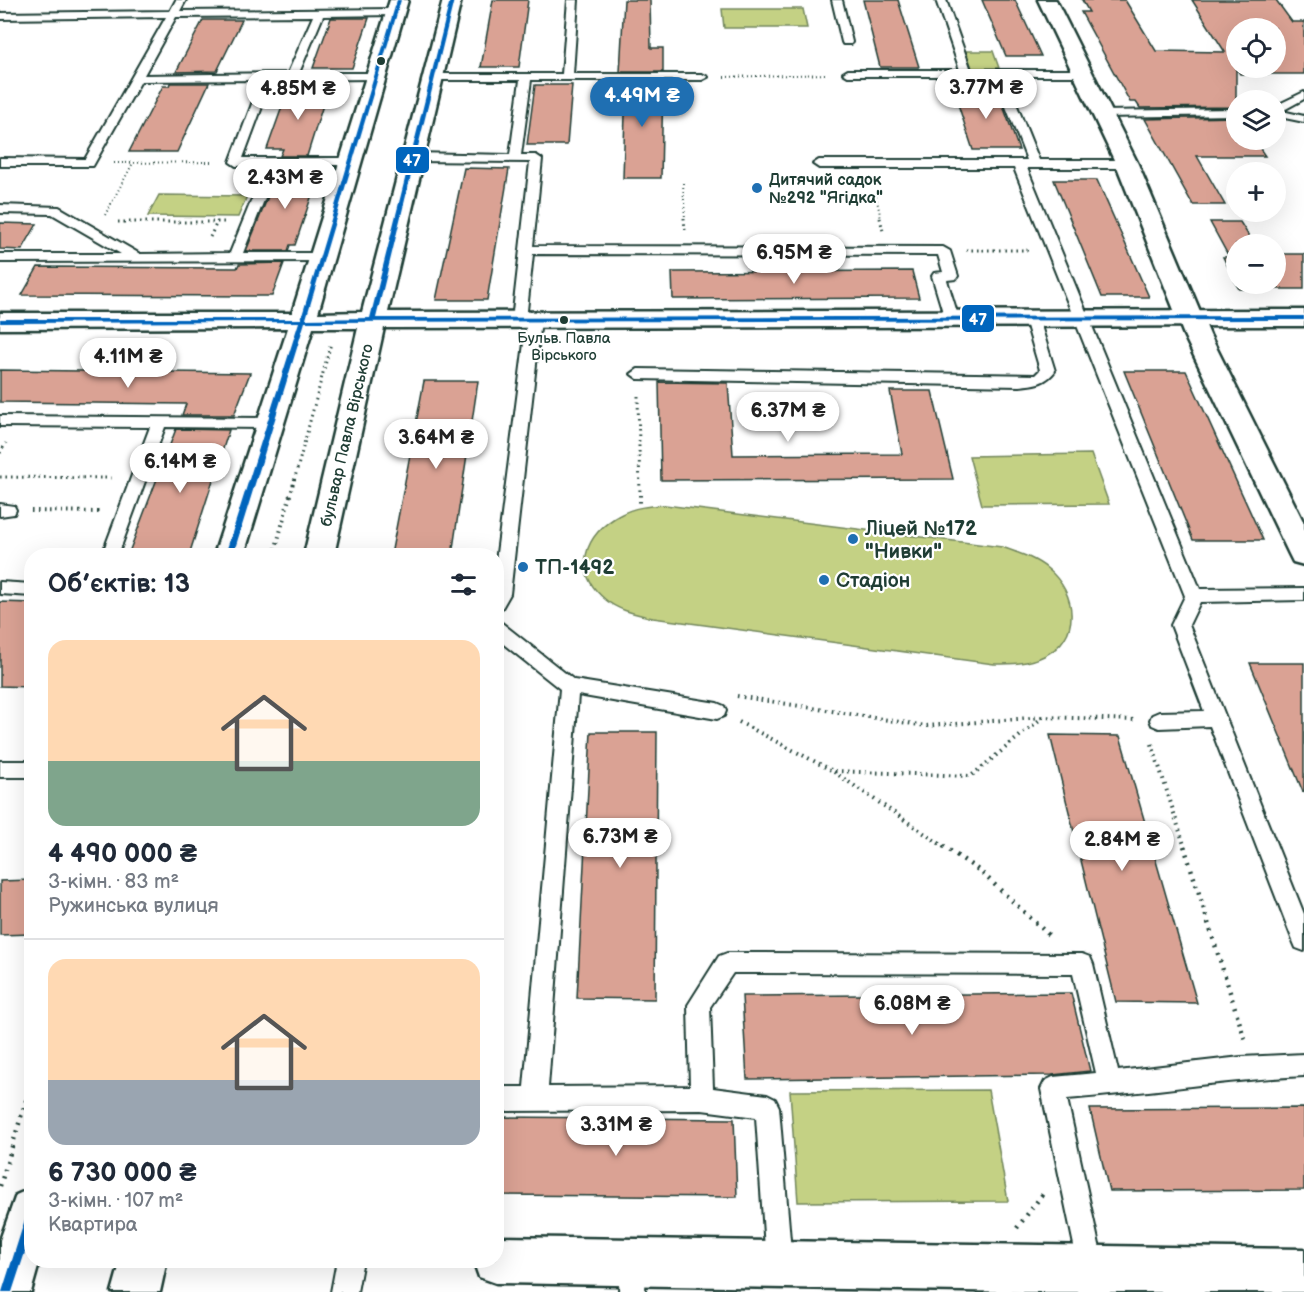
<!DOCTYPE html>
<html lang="uk">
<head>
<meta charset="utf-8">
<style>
	:root { --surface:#fff; --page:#f2f2f3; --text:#1f2937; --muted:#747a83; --line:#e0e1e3; --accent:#1f6fb2 }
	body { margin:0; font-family:"Balsamiq Sans",sans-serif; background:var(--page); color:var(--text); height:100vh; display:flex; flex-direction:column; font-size:22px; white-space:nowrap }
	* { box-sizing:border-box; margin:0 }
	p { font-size:20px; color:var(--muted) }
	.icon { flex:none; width:33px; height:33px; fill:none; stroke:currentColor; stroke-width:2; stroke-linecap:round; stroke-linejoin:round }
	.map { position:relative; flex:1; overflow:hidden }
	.details { position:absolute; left:24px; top:548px; width:480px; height:720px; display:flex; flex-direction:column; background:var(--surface); border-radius:24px; box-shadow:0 6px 24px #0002 }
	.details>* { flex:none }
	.buttons { position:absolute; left:1226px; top:18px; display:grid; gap:12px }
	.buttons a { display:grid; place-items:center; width:60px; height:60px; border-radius:50%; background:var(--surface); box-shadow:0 6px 24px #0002; font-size:30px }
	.price { position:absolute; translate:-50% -51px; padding:0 14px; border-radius:21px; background:#fff; color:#222; font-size:20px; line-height:39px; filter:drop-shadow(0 2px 3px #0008) }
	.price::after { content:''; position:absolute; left:50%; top:36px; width:18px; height:14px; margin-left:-9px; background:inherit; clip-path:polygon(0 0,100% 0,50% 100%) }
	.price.active { background:var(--accent); color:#fff }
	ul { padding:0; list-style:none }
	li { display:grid; align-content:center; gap:12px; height:318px; padding:0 24px }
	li+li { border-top:2px solid var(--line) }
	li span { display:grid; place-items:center; height:186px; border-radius:18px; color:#555 }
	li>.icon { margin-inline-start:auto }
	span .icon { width:108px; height:108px; fill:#fffc; stroke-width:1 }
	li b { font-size:26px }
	h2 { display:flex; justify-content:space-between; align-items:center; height:72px; padding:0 24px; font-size:26px }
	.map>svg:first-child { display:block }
	.green { fill:#c4d184; stroke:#72875c; stroke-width:1.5 }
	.building { fill:#daa294; stroke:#1f3d34; stroke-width:1.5; fill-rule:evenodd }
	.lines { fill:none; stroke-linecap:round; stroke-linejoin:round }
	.lane-casing { stroke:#1f3d34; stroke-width:4 }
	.street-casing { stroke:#1f3d34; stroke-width:5 }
	.secondary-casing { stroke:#1f3d34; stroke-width:5 }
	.path-far3 { stroke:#1f3d34; stroke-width:2; stroke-dasharray:1 3; stroke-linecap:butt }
	.path-far2 { stroke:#1f3d34; stroke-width:3; stroke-dasharray:1.5 4; stroke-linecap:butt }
	.path-far1 { stroke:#1f3d34; stroke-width:4; stroke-dasharray:1.5 4.5; stroke-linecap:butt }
	.path { stroke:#1f3d34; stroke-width:4.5; stroke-dasharray:2 6; stroke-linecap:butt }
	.lane { fill:#fff; fill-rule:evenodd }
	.street { fill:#fff; fill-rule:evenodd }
	.secondary { fill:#fff; fill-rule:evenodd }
	.bus-1-casing { stroke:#fff; stroke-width:4 }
	.bus-1 { fill:#0065bd; fill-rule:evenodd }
	.bus-dot { fill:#1f3d34; stroke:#fff; stroke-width:2 }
	.poi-dot { fill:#1f6fb2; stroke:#fff; stroke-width:2 }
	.labels { text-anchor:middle; stroke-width:4.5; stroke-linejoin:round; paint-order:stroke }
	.far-bus-label { font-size:15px; fill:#1f3d34; stroke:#fff }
	.far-poi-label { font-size:16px; font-weight:bold; fill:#1f3d34; stroke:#fff; text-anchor:start }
	.far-street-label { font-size:16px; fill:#1f3d34; stroke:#fff }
	.poi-label { font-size:20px; font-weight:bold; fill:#1f3d34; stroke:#fff; text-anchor:start }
	.line-badge { stroke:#fff; stroke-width:2 }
	.badge-label { font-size:16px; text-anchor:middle; font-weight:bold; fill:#fff }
</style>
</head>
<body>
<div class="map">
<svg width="1304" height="1292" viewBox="0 0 1304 1292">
	<rect width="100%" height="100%" fill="#fff"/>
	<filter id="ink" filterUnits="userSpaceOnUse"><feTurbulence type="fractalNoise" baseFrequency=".0167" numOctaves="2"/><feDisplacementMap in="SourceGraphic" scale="12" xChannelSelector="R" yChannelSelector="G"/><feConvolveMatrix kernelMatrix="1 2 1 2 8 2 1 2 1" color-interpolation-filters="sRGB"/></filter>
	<g filter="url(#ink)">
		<path class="green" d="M722,9H803L807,28H724Z
			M966,51H993L999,68H972Z
			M159,195L247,196L238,217L148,216Z
			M1091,454L1109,504L982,505L969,456Z
			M665,505L1002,547C1019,553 1035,558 1048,569C1077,593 1082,638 1044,656C1028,664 1011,664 994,664L653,618C637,614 619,611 606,600C571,572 584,534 620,515C634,507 649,506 665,505Z
			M988,1090L1008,1201L798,1202L790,1091Z"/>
		<path class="building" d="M493,0H528L519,67H481Z
			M624,0H650L651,48H663V72H620Z
			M863,0H898L919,67H880Z
			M982,0H1015L1041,56H1006Z
			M1082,0H1125L1156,51L1225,52L1192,0H1276L1292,22H1304V74H1240L1236,68V107L1140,108L1136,102H1130L1081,12H1089ZM1236,28H1275V68H1236Z
			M331,18H369L352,68H313Z
			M203,20H242L217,71L176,72Z
			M620,82H663L661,178H623L625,114H618Z
			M170,83H209L177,152H129L163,86H169Z
			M308,84L328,89L307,156H280L283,149H267L288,90H306Z
			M535,85H572L567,145H527Z
			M953,89H997L1019,150H973Z
			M1236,117V140H1254L1265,156H1197L1225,205H1193L1145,119Z
			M280,167L321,168L295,245H290L288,251H246Z
			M464,168L509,169L487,300H436Z
			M1054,180H1097L1149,297H1102Z
			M1210,222H1240L1254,244H1236V283L1223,257H1229Z
			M0,223L37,224L22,250L0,249Z
			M1275,254H1304V289H1239L1236,284H1275Z
			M284,263L272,296L22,295L38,267L237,268L239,264Z
			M912,271L919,298L673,299L672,272Z
			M0,370L250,373L234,415H182L186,404L0,402Z
			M1124,371H1186L1263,540H1193Z
			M424,381H478L452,555H391Z
			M659,382L728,383L733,455L902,454L890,391H932L953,479L661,480Z
			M176,429L229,430L189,555H128Z
			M0,602L32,603V687L0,686Z
			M1250,663H1304V792H1303Z
			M591,732H657L655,999L577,998Z
			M1050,735L1120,736L1197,1003L1116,1002Z
			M32,880V934L0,935V881Z
			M1071,993L1090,1071L1052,1075L747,1079L742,996Z
			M1304,1108V1190L1109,1191L1090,1109Z
			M496,1117L734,1119L737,1197L496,1195Z"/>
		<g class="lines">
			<g class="lane-casing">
				<path id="lane" d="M176,0H186L180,11L395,9L400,12L395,15L323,16L299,73H376L381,76L376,79L272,80L243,158H353L355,161L349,165H278L243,253H321L328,257L321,261L0,262V254H121L52,214L0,213V205L59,207L140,254L230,253L266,165L236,166L230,162L261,80L141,81L93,166H0V158L85,159L166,17L0,19V13L170,11ZM313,16L288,73L144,75L176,17Z
					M568,0H578L573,74H702L708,77L702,80H531L521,155H536L542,159L533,246L943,247L950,251L958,276L956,279L947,280L959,319L957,322L952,323L945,319L932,276L934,273L943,272L938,255L533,254L526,320L519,324L514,323L512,320L530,162L413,161L407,157L413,153L510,155L520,80H434L428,77L434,74H562Z
					M832,0H842L852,42L851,44H843L842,42Z
					M936,0H946L971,70H1083L1088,73L1083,76H1005L1039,160H1127L1133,164L1127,168H1027L1200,589L1304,588V600L1200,602L1189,625L1304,914V951L1296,948L1293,941L1210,726L1159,728L1152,725L1150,720L1152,715L1159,712L1204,711L1171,625L1185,596L1014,168H819L813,164L819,160H1027L994,76H848L843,73L848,70H960Z
					M1304,92V99L1282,111L1304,116V122L1275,116V106Z
					M1236,109V115L1102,117L1096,114L1102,111Z
					M1032,315L1039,319L1055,371C1045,384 1035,384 1020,386L638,379L631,374L638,369L1035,375L1040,370L1025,319Z
					M534,316L541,320L510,594L502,608L496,609V561L527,320Z
					M0,416L271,418L279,423L271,428L165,427L118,555H102L150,427L0,426Z
					M0,504L14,506L16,510L14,514L0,516Z
					M0,582L32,584V596L0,594Z
					M496,621L502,623L574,680L717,703L724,706L726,711L724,716L717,719L578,695L548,1087L690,1086L688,1005L719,956L727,953L1082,954L1090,957L1093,964L1118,1071L1241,1057L1304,1054V1076C1224,1080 1146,1093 1067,1099L1103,1263L1119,1283L1123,1292H1094L1079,1269L1041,1089L1045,1081L1053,1077L1096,1073L1073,974L733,973L710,1007L713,1088L767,1095L775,1099L779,1107L792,1264L788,1273L779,1277L770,1273L766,1264L756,1117L702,1110L496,1111V1087H524L560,689L496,638Z
					M0,761H32V777H0Z
					M633,1250L642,1254L646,1263L645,1292H619L620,1263L624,1254Z
					M337,1260H363L357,1292H331Z"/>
			</g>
			<g class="street-casing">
				<path id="street" d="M1038,0H1056L1138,164L1210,335L1304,523V565L1293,562L1289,554L1184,335L1116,164Z
					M496,1237L1304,1249V1292H1023L496,1283L479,1277L473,1260H496Z"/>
			</g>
			<g class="secondary-casing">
				<path id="secondary" d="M390,0H408L318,313L362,312L443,0H461L388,312L1304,310V326L384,328L334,555H304L358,328H313L244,555H214L288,328L0,329V313H292Z
					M32,1188V1260H40L31,1292H0V1240L16,1195Z
					M121,1260H167L160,1292H112Z"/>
			</g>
			<path class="path-far3" d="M724,77L827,74
				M114,163L214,162
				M683,183L685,219
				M876,196L881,219
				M105,215L133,163"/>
			<path class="path-far2" d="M684,218L685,230
				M880,218L883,231
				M118,222H217
				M210,237L217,222H225
				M966,250H1031
				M638,396L640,496
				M0,453L6,443
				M0,477L113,478
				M290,496L331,343"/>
			<path class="path-far1" d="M640,495V503
				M31,511L101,512
				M274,555L290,495
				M737,696L926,726L1043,717
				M739,722L833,771L971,776L1043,717L1136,720
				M1152,744L1185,848
				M834,772L946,848"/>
			<path class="path" d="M943,846L980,871L1052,938
				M1184,846L1245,1040
				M0,1186L32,1081
				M1017,1228L1045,1191"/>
			<use href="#lane" class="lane"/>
			<use href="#street" class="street"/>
			<use href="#secondary" class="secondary"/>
			<g class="bus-1-casing">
				<path id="bus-1" d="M397,0H401L306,319L370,318L450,0H454L376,318L1304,316V320L305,322L233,555H225L299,322L0,323V319H301Z
					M32,1208V1231L12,1292H2L27,1213L28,1209Z"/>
			</g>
			<use href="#bus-1" class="bus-1"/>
		</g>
	</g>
	<g class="bus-dot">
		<circle cx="381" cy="61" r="5"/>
		<circle cx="564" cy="320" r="5"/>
	</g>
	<g class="poi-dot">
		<circle cx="757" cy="188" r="6"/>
		<circle cx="853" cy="539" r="6"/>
		<circle cx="523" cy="567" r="6"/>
		<circle cx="824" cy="580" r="6"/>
	</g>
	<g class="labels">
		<g class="far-bus-label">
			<text x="564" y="343">Бульв. Павла<tspan x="564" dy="17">Вірського</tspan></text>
		</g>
		<g class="far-poi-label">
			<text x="769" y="185">Дитячий садок<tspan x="769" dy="18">№292 "Ягідка"</tspan></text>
		</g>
		<g class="far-street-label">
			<text transform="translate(346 435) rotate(-77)" y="6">бульвар Павла Вірського</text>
		</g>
		<g class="poi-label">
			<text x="865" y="535">Ліцей №172<tspan x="865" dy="23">"Нивки"</tspan></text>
			<text x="535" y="574">ТП-1492</text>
			<text x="836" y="587">Стадіон</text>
		</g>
	</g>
	<g class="line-badge">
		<rect x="395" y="146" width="35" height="28" rx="6" fill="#0065bd"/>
		<rect x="961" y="304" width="34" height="29" rx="6" fill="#0065bd"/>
	</g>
	<g class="badge-label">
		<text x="412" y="166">47</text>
		<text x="978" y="325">47</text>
	</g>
</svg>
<div class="buttons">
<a><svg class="icon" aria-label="locate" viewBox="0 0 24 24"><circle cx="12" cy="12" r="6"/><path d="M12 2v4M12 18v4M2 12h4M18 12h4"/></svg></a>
<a><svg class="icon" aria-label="layers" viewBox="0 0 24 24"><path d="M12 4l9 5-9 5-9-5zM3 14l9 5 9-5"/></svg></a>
<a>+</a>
<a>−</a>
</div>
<b class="price" style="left:986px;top:120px">3.77M ₴</b>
<b class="price" style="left:298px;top:121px">4.85M ₴</b>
<b class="price active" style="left:642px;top:128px">4.49M ₴</b>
<b class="price" style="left:285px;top:210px">2.43M ₴</b>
<b class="price" style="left:794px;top:285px">6.95M ₴</b>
<b class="price" style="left:128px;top:389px">4.11M ₴</b>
<b class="price" style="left:788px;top:443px">6.37M ₴</b>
<b class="price" style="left:436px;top:470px">3.64M ₴</b>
<b class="price" style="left:180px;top:494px">6.14M ₴</b>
<b class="price" style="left:620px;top:869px">6.73M ₴</b>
<b class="price" style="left:1122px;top:872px">2.84M ₴</b>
<b class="price" style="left:912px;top:1036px">6.08M ₴</b>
<b class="price" style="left:616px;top:1157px">3.31M ₴</b>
<section class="details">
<h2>Об’єктів: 13<svg class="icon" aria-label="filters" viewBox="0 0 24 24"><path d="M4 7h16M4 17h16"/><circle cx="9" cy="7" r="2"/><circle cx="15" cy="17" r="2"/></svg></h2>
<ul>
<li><span style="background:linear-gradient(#ffd9b3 65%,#7fa58c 0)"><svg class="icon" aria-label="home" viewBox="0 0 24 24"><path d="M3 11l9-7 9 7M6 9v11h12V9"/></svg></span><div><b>4 490 000 ₴</b><p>3-кімн. · 83 m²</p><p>Ружинська вулиця</p></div></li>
<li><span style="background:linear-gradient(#ffd9b3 65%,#9aa5b1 0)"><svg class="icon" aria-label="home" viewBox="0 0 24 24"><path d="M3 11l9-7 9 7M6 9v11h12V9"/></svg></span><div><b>6 730 000 ₴</b><p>3-кімн. · 107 m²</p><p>Квартира</p></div></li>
</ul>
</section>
</div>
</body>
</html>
